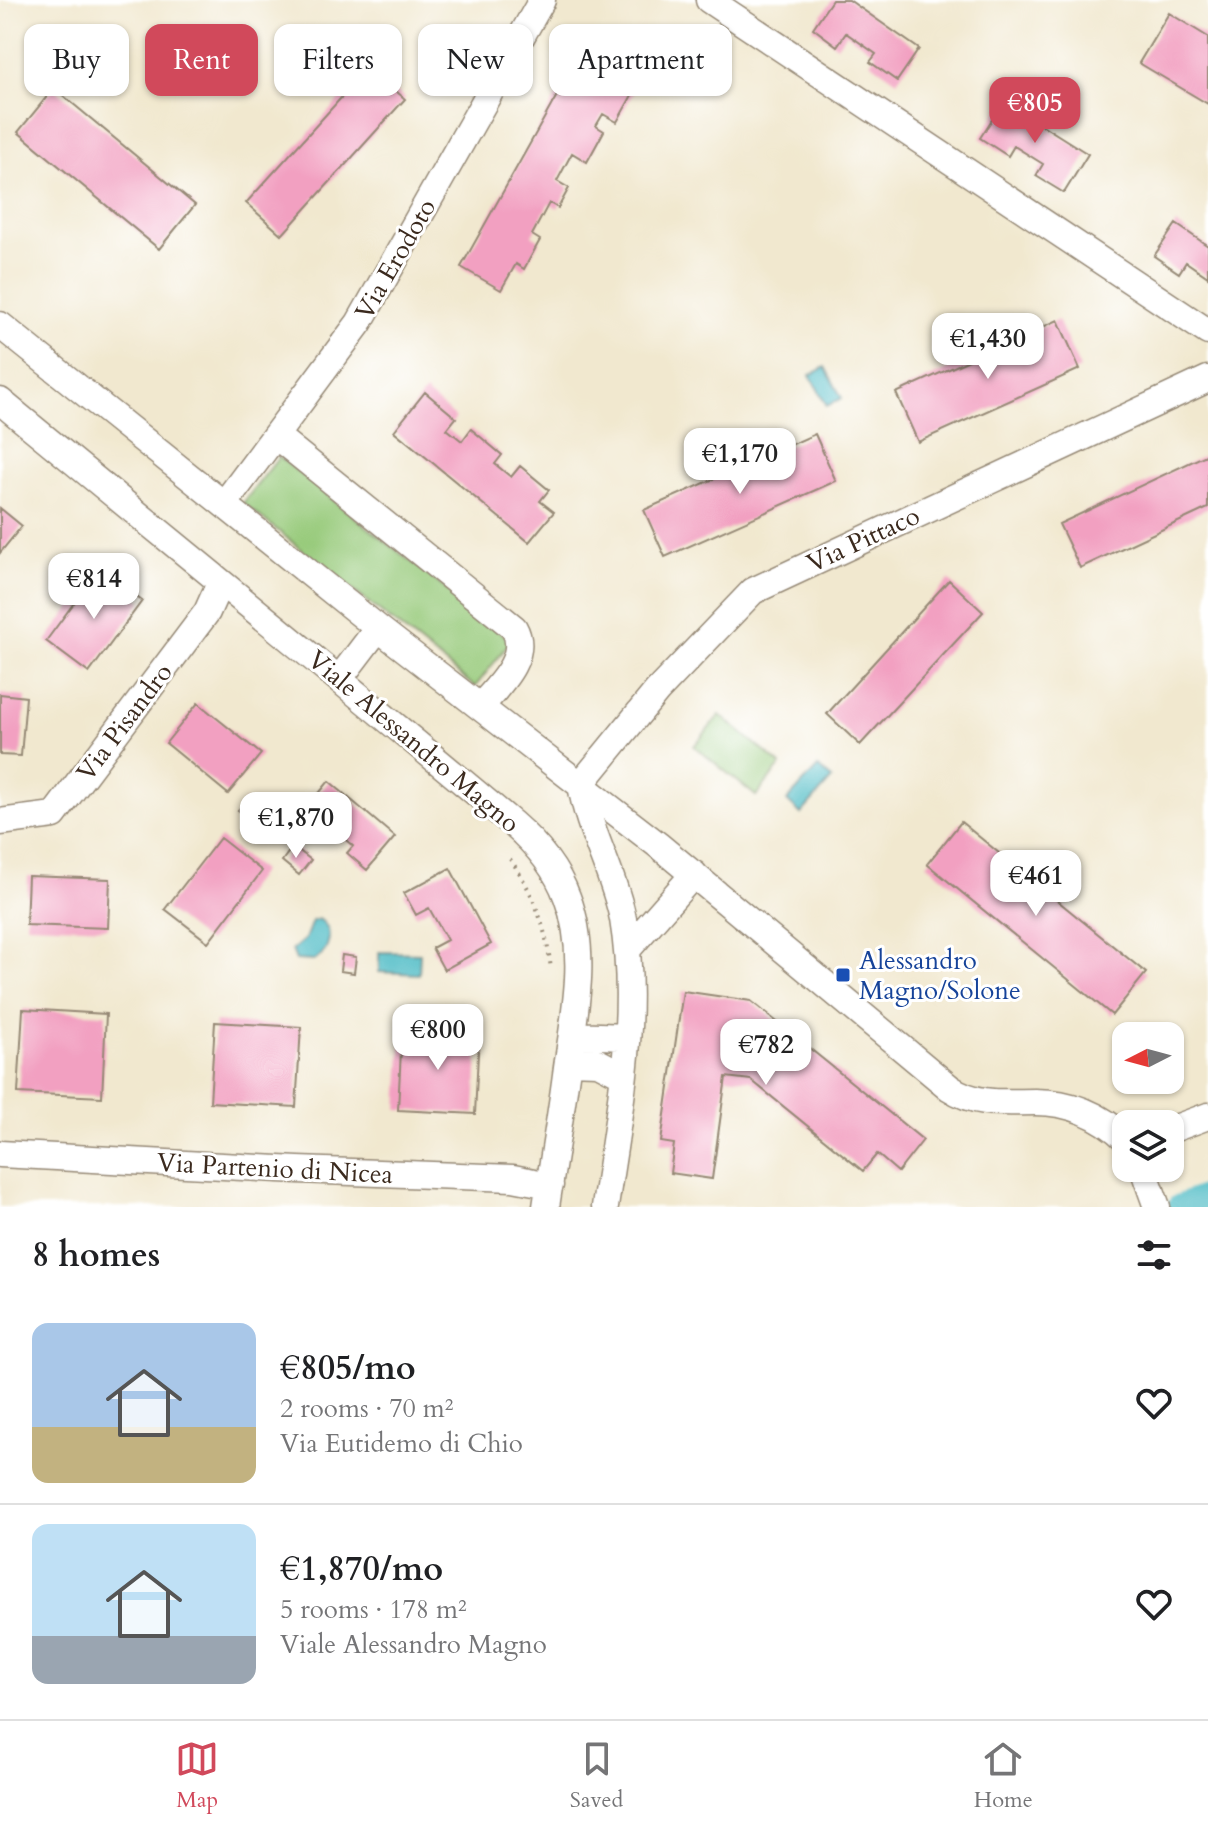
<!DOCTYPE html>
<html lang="en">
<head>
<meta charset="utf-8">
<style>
	:root { --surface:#fff; --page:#f6f6f6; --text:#202124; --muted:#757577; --line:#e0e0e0; --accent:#d1495b }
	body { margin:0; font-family:Cardo,serif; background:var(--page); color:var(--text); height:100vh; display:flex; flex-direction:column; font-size:30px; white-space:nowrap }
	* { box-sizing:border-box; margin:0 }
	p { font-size:26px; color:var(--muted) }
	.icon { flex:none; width:44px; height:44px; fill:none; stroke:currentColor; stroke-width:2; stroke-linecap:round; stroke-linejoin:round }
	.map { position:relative; height:1207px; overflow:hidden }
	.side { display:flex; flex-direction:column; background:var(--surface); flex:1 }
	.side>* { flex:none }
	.banner { position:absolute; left:24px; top:24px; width:800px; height:72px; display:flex; gap:16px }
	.needle { width:52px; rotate:264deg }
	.fabs { position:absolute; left:1112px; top:1022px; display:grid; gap:16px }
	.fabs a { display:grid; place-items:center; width:72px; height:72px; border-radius:16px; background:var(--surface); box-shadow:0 2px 6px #0004; font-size:40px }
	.price { position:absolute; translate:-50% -68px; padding:0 18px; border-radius:16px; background:#fff; color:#222; font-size:26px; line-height:52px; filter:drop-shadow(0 2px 4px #0008) }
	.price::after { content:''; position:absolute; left:50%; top:48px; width:24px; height:18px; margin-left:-12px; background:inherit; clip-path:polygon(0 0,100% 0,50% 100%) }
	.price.on { background:var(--accent); color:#fff }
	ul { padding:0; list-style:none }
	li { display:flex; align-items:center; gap:24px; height:200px; padding:0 32px }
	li+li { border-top:2px solid var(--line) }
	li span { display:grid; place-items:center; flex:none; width:224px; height:160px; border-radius:16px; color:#555 }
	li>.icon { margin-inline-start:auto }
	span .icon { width:96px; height:96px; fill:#fffc; stroke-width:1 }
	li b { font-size:34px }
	h2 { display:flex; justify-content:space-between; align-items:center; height:96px; padding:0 32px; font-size:34px }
	.tag { padding:0 28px; border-radius:16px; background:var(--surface); box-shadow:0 2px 6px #0004; font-size:28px; line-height:72px }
	.tag.on { background:var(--accent); color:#fff }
	.dock { display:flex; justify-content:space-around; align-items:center; height:112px; border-top:2px solid var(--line); background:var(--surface); font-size:22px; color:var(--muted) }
	.dock a { display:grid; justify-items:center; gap:4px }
	.dock .on { color:var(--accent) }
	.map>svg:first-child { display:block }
	.green { fill:#97ca7a; stroke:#697a4c; stroke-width:2 }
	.water { fill:#4dbbc5; stroke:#447272; stroke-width:2 }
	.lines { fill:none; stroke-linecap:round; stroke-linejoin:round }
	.canal { stroke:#4dbbc5; stroke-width:26 }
	.building { fill:#f2a0c1 }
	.street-casing { stroke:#968976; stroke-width:29 }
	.path { stroke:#968976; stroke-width:4; stroke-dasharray:2 6; stroke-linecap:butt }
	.street { stroke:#fff; stroke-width:26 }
	.transit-dot { fill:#1a4fb4; stroke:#fff; stroke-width:3 }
	.labels { text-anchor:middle; stroke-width:6; stroke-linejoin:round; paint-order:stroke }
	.street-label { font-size:26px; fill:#3b2a1e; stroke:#fff }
	.transit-label { font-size:26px; fill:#164399; stroke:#fff; text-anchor:start }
</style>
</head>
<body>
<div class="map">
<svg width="1208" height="1207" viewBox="0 0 1208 1207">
	<rect width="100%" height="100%" fill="#fff"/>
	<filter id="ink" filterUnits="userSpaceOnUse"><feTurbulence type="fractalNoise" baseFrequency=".0125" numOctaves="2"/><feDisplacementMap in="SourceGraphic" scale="16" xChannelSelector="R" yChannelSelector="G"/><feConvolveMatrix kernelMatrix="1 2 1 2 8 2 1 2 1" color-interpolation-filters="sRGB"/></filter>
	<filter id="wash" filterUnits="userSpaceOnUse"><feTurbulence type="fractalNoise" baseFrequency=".006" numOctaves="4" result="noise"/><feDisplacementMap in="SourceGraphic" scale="32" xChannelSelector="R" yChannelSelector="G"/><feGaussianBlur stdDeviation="1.8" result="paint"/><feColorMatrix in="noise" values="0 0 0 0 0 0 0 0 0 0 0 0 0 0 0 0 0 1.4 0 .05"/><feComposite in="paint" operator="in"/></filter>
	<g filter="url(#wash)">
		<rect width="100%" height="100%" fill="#f1e8cf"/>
		<path class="green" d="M279,457L511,641L475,687L243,503Z
			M720,715L781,765L756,796L694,746Z"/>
		<path class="water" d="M825,367L842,398L827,406L810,375Z
			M818,767L832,779L801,814L787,801Z
			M274,820L311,825L308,842L272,837Z
			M319,919C336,930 329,953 313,961L296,960L292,950L305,939L312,921Z
			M379,952L420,953L419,974L379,972Z"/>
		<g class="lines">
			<path class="canal" d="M1180,1207L1208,1196"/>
		</g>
		<g id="blocks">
			<path class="building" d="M832,0H849L919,49L897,81L870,62L876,54L846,33L837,46L813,28Z
				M1169,13L1208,37V104L1139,63Z
				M584,47L641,79L617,122L603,114L596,126L604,131L587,162L572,153L557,181L569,188L558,208L549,203L532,235L540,240L524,269L516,264L501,290L461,267Z
				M369,67L405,99L282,235L246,203Z
				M54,88L195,205L159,249L18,132Z
				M1004,101L1088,154L1064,193L1036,176L1043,164L1014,146L1008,156L980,138Z
				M1176,224L1208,246V277L1186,262L1179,273L1154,256Z
				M1058,320L1080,369L918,442L896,393Z
				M425,392L456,418L447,429L462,441L471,429L502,455L495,464L511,477L520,466L549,490L540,501L554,512L529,542L394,431Z
				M815,434L836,481L665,557L644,510Z
				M1208,454V508L1080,568L1059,524Z
				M0,508L22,526L0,553Z
				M99,569L142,601L89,673L46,641Z
				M949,580L983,612L860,745L827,714Z
				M0,694L26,697L21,756L0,755Z
				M198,703L261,754L228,794L166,743Z
				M329,781L395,837L367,870L347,853L353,846L324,821L318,828L302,814Z
				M245,801L255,809L249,818L238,810Z
				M961,822L1146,973L1112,1015L927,864Z
				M220,838L262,871L208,942L165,909Z
				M293,846L311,860L299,875L282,861Z
				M450,868L491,944L444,970L432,948L447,940L429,908L416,915L404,893Z
				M28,876L110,879L108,928L26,925Z
				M342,955L356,957L354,973L340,971Z
				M683,991L751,1001L923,1140L898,1172L877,1154L863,1171L751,1080L726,1077L712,1179L670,1173L674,1144L661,1142Z
				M23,1009L106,1014L102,1097L18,1093Z
				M215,1022L301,1027L296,1107L210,1102Z
				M402,1030L479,1034L475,1114L398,1110Z"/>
		</g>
	</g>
	<g filter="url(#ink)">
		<use href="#blocks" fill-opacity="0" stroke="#968976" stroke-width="2"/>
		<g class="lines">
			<g class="street-casing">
				<path id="street" d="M709,0L1208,332
					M0,325L378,628L658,845L950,1088C977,1106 1005,1102 1035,1102C1070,1102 1101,1115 1126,1139
					M0,401C171,542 343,681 513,824C536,844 556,867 567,897C588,951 575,1012 567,1067C561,1114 553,1160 546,1207
					M276,436L514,628C530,657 498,686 480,707
					M225,503L359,323L542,0
					M340,678L378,628
					M581,784L657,691L753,591L1208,379
					M581,784C588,831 614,873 623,919C639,1015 619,1112 605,1207
					M0,822L54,815L207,612L220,583
					M627,950L694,874
					M572,1035L627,1037
					M568,1061L598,1062L623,1075
					M1170,1130L1208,1116
					M0,1154L298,1170L513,1178L550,1185
					M1143,1168L1157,1207"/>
			</g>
			<path class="path" d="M510,859C534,892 547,930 551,970"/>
			<use href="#street" class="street"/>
		</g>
	</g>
	<rect class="transit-dot" x="835" y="967" width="16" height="16" rx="4"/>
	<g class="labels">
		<g class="street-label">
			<text transform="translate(395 259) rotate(-60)" y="9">Via Erodoto</text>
			<text transform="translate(863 539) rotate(-25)" y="9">Via Pittaco</text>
			<text transform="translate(124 722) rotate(-53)" y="9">Via Pisandro</text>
			<text transform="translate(414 741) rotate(40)" y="9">Viale Alessandro Magno</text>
			<text transform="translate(275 1168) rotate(3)" y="9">Via Partenio di Nicea</text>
		</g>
		<g class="transit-label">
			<text x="859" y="969">Alessandro<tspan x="859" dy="30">Magno/Solone</tspan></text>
		</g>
	</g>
</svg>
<div class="fabs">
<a><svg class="needle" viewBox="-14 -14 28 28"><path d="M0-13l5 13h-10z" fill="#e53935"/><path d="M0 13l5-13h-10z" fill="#757577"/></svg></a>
<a><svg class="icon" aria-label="layers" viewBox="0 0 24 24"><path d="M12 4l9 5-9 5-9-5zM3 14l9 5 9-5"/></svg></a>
</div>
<b class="price on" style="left:1035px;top:145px">€805</b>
<b class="price" style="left:988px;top:381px">€1,430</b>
<b class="price" style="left:740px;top:496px">€1,170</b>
<b class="price" style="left:94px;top:621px">€814</b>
<b class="price" style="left:296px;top:860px">€1,870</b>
<b class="price" style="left:1036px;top:918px">€461</b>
<b class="price" style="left:438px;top:1072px">€800</b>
<b class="price" style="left:766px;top:1087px">€782</b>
<div class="banner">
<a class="tag">Buy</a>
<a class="tag on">Rent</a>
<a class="tag">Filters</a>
<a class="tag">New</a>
<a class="tag">Apartment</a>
</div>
</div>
<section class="side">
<h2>8 homes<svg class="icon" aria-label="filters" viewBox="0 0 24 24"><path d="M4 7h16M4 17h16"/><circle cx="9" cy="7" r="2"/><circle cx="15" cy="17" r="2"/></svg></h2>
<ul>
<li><span style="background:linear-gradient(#a9c7e8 65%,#c2b280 0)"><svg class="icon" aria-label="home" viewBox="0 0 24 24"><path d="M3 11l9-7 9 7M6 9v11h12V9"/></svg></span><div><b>€805/mo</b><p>2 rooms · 70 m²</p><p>Via Eutidemo di Chio</p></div><svg class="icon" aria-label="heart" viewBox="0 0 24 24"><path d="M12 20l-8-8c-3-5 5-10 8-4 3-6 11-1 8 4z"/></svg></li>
<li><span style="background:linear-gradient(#bfe0f5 70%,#9aa5b1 0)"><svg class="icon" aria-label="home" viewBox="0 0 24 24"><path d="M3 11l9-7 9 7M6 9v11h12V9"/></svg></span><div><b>€1,870/mo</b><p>5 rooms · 178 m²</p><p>Viale Alessandro Magno</p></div><svg class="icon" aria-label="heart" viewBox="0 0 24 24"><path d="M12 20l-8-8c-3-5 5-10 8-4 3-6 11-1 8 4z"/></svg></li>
</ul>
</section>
<nav class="dock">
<a class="on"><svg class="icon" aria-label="map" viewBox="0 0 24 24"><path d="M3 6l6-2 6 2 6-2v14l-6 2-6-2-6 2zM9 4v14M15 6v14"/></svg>Map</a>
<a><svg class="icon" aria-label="saved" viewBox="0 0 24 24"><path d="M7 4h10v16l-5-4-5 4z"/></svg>Saved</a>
<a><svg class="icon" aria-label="home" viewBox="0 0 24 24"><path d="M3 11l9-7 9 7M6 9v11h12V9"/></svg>Home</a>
</nav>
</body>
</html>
